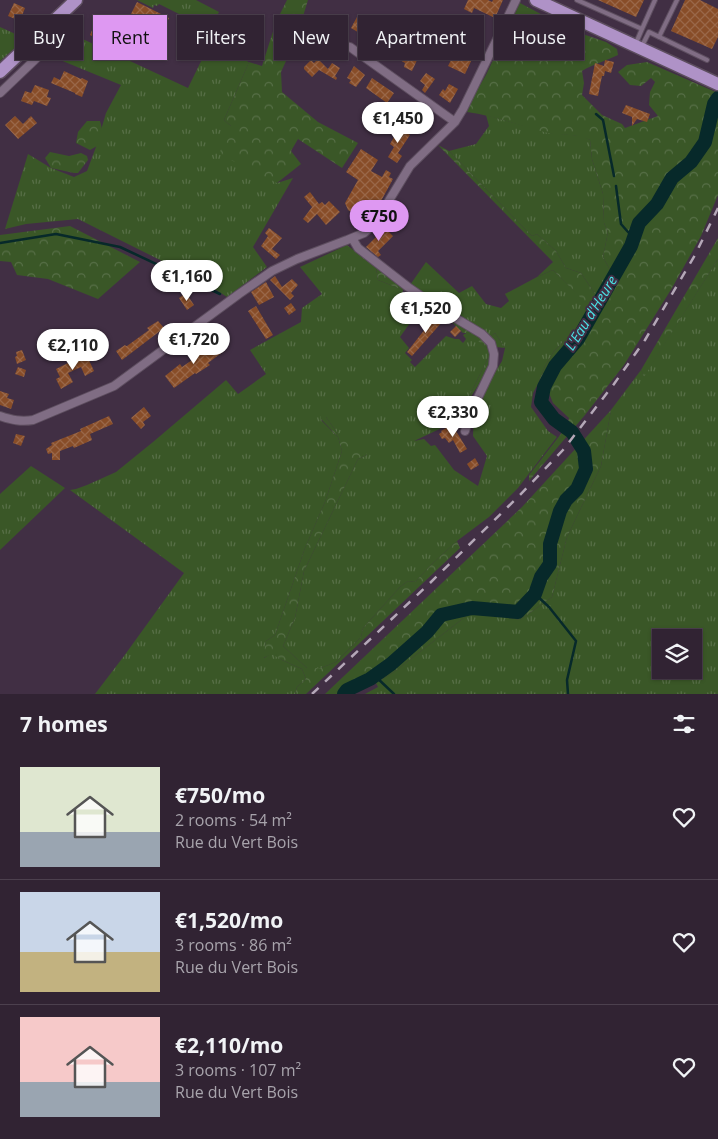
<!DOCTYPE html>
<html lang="en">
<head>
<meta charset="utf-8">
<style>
	:root { --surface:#312333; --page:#392b3b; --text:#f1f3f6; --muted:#a8a4ac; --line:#4c404e; --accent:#de98f2 }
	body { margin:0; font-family:"Open Sans",sans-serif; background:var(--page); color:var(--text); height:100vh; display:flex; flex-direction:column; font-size:19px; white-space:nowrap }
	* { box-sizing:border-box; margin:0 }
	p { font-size:16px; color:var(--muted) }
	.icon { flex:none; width:28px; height:28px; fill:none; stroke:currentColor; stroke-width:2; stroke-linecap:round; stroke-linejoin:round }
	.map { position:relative; height:694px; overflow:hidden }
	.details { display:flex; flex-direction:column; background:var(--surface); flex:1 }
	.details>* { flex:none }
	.hud { position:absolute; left:15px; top:15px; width:689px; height:45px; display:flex; gap:10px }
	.fabs { position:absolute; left:652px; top:629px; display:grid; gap:10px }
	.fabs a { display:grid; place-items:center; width:50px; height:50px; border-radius:0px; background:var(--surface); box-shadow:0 1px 4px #0004,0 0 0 1px var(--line); font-size:25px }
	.price { position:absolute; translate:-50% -42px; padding:0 11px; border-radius:18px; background:#fff; color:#222; font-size:16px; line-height:32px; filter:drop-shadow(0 1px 2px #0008) }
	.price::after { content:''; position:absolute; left:50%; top:30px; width:15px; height:11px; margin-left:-8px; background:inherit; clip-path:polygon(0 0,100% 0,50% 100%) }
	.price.current { background:var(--accent); color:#111 }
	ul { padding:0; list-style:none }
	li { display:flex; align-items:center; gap:15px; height:125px; padding:0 20px }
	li+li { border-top:1px solid var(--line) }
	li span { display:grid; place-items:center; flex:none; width:140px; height:100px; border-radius:0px; color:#555 }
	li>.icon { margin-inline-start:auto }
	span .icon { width:60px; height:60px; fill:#fffc; stroke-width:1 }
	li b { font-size:21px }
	h2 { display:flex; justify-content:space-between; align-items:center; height:60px; padding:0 20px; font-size:21px }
	.tag { padding:0 18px; border-radius:0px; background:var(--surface); box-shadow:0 1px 4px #0004,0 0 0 1px var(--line); font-size:18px; line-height:45px }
	.tag.current { background:var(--accent); color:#111 }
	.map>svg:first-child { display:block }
	.grass { fill:url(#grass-tufts); fill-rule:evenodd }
	.forest { fill:url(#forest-crowns) }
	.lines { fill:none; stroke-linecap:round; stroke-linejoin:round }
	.stream { stroke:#07292a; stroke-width:2.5 }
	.river { stroke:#07292a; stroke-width:14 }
	.building { fill:url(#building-cross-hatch) }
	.service-casing { stroke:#5d4e5f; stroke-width:6 }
	.minor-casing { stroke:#5d4e5f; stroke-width:10 }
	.primary-casing { stroke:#5d4e5f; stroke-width:15 }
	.service { stroke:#806d84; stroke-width:4 }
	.minor { stroke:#806d84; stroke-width:8 }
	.primary { stroke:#af92c7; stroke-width:12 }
	.rail { stroke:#b5a8b8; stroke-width:2.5; stroke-dasharray:9 9; stroke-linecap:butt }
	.labels { text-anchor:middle; stroke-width:4; stroke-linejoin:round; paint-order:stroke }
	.water-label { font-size:14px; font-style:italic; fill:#4ae2e6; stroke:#412f44 }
</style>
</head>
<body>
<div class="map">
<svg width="718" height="694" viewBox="0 0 718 694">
	<defs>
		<pattern id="grass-tufts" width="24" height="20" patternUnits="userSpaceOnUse" patternTransform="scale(1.25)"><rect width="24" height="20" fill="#3a5727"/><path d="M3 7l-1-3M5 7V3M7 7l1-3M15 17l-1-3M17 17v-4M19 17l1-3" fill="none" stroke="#576f47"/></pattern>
		<pattern id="forest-crowns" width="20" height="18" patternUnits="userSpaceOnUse" patternTransform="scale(1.25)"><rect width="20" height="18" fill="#3a5727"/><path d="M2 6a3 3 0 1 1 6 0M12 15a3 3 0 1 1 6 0" fill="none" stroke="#576f47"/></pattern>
		<pattern id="building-cross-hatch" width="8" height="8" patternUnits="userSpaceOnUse" patternTransform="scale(1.25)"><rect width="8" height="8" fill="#884d28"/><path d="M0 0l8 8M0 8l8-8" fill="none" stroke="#996748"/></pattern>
	</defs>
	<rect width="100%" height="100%" fill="#412f44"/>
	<path class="grass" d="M137,0H196L219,12L206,36L176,21L179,14L159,4L157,6L154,5L153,8Z
		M0,27L22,37L16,47L0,61Z
		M60,30L74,35L188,88L206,51L224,52L249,62L224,120L231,126L277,183L293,178L253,247L267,267L227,297L204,282L78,219L26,224L5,229L28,154L51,168L74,177L87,171L96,147L106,113L121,85L48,55L56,44Z
		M486,115L550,133L583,136L590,140L592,159L603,194L604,223L608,232L603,257L610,270L607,279L597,297L581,273L566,268L556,251L537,234L532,236L449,151L476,144L489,126Z
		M347,245L376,268L378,280L403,290L401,299L420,309L400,337L409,348L405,353L412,360L410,362L415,367L446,336L455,339H459L463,343L466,339L463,335L468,332L488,349V358L460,415L446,426L414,441L424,439L431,446L435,445L454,470L478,486L487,456L473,436L474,416L489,382L502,361L505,348L495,333L490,337L483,331L426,298L410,285L426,262L459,293L472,286L486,304L501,308L509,301L505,294L537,277L553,270L592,308L565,340L554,351L545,366L538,384L533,393L531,407L548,431L557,437L518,488L489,517L457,541L432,564L415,582L408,581L400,587L363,628L361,637L336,662L321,668H307L283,646L295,618L304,571L358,459L367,455L338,434L326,417L321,420L338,437L342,451L325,502L305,548L275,635L266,641L264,658L272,653L282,660L302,669L306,679L297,687L295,694H95L124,656L184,573L70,490L76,489L87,485L116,472L153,442L226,380L238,394L266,374L250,350L301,322L302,308L322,294L300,267Z
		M718,259V694H365L378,687L376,683L394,672L474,610L520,620L552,597L567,537L601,466L611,410L641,370L644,376ZM661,638H694V670H661Z
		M31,466L65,488L0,550V494Z"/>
	<path class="forest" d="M287,0H308L296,39L281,72L282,92L318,122L358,143L342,168L298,139L291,151L301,164L277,183L219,154L231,126L224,120L249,62L262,66L276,22Z
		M520,3L571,30L606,42L617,49L618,55C606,61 593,64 582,71L584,83L582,95L602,115L622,124L625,128L658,116L649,105L650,92L655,82L651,78L641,86L630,85L618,72L627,65L647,62L718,93V195L701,236L672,288L624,365L585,415L529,481V475L567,426L569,418L553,403L547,388L538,384L545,366L554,351L565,340L591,308L553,270L537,277L553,262L438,145L449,151L532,236L537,234L556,251L566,268L581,273L597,297L607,279L610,270L603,257L608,232L604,223L603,194L592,159L590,140C577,133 562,136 548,133C521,126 495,116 467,112L474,95L486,75Z
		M87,121H100L102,129L97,146L90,150L76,143L78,132Z
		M50,152L69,156L81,153L87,156L88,160L78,173H74L51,168L45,158Z
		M70,226L140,262L98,299L48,279L17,275L11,262L0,261V235Z
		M718,238V259L644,377L641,370Z
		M376,268H380L404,285L403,290L378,280Z
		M448,318H452L488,342L490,337L495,333L505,348L496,347L498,355L470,398L475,402L467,417L460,415L488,358V349L468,333H463Z
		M611,410L601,466L567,537L552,597L520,620L474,610L394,672L376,683L367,675L345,688L340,694H325L522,507Z
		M321,415L326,417L338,434L339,433L360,442L367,455L358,459L304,571L295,618L283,646L307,668H321L336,662L361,637L363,628L400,587L408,581L415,582L432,564L457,541L460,548L306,694H295L297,687L306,679L302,669L282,660L272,654L263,658L266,641L275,635L305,548L325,502L342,451L338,437L321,419Z"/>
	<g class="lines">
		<path class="stream" d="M596,114L603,120L614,176
			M616,186L621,224L628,232L635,234
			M0,243L56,234L120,247L220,294
			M535,594L549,607L576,641L567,680L568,694
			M375,676L394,694"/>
		<path class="river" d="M344,694L347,690L370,679L391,664L427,632L441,615L472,608L518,612L535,594L541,577L550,564V544L560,511L566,500L577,489L586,469L584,451L572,432L554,419L541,402L544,387L555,366L578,339L631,246L639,223L657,204L672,178L691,162L705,142L714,104L718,98"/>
	</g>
	<path class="building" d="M468,0H488L492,2L493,0H503L495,18L474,8L472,13L464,9Z
		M598,0H644L636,17Z
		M685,0H700L718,9V37L712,49L671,31Z
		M137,2L169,18L161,36L146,30L148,28L128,20Z
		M14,3L25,8L20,21L8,16Z
		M360,14L366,17L364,21L368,23L367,26L382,33L381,36L407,49L405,52L418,58L412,71L404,67L405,63L393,56L394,55L364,40L366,37L351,28L357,17L358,18Z
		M98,16L114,23L105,43L90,35Z
		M317,16L324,21L317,32L310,28Z
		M180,25L185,28L182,36L176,33Z
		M474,32L483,36L465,74L448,66L455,52L452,51L457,41L468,45Z
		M199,33L205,36L202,44L195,42Z
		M303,37H315L313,49H303Z
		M318,59L328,69L332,63L340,68L335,76L337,78L336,80L319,70L312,77L304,69V67L311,60L314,63Z
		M605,60L614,62L611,73L605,71L604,76H602L598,96L589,94L595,63L604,66Z
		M354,66L365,75L356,87L349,83L351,80L347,78Z
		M64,71L81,79L82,78L88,81L82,97L75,94V93L51,83L54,77L60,80Z
		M426,73L435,79L425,93L422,90L425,85L420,81Z
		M372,78L394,93L387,103L366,88Z
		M449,84L458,89L450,103L439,95L443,89L445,91Z
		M35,85L49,90L47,97L51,98L47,106L34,101L32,105L21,101L25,91L31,93Z
		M626,105L650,114L647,122L637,119L632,126V117L622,113Z
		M419,114L422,115L423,114L433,123L424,132L418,128L420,125L414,121Z
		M15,116L23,124L31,116L37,123L18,139L5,125Z
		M399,128L410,135L398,153L402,156L397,163L388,157L394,147L390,144L394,137L393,136Z
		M361,149L378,160L371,171L382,177L386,170L391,173L389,177L393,179L375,212L372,211L359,201L353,213L348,210L345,203L358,180L346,172Z
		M310,192L319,204L322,202L325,205L329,201L340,212L326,225L317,214L308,223L303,219L312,207L304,197Z
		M269,228L282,238L272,249L280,255L276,259L261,246L268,236L265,233Z
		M387,230L393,236L378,251L381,255L378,257L366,247L382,231L384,232Z
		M275,276L282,287L292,279L298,285L291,293L294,296L290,300L270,280Z
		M266,282L274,297L259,305L251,292Z
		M186,293L194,305L187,310L179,298Z
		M291,303L296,310L289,315L284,308Z
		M256,306L273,335L266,339L248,311Z
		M435,314L443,321L412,356L407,352L429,324L427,323Z
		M158,321L164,328L122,360L116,351L125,345L126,346H127L149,330L147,328Z
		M456,326L461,331L455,337L450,332Z
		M217,341L224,351L208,363L210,365L196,374L195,373L174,388L165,376L180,364L182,367L195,358L193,355L199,351L200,353Z
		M22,350L26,360L17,364L15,357L17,356L16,352Z
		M87,356L94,371L85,376L81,367L68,373L73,382L61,389L56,379L60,377L56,369L68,363L69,365Z
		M18,367L26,370L24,377L15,374Z
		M0,391L9,394L7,398L14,400L11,409L0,405Z
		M144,407L151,416L143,422L145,425L141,429L131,418Z
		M109,416L113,424L90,434L92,440L74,448L73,446L60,451V460H52V453L48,454L46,449L52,445L51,443L81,431L80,429Z
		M453,426L467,449L460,453L453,440L449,443L445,438L442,439L439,434L442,432L441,431L448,427L449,429Z
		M16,434L25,436L21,446L13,443Z
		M475,458L479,465L471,470L467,464Z"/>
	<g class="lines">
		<g class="service-casing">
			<path id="service" d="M577,0L642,29L655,0
				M659,37L677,0
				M636,43L642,29
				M642,46L649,32L707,60"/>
		</g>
		<g class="minor-casing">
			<path id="minor" d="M339,44L350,47L455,122
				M0,93L44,51L51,41L49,26
				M352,238L358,248L408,287L437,307L482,334L491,343L494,354L493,366L472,410L465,431
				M0,416C12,420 21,422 33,420L114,386L239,294L272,271L297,259L347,240L364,233L372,226L382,212L410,166L455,122L463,109L516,0"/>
		</g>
		<g class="primary-casing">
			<path id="primary" d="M536,0L718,84
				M0,72L76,0"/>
		</g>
		<use href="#service" class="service"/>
		<use href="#minor" class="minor"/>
		<use href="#primary" class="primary"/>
		<path class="rail" d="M312,694L431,582L519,496L563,450L614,384L645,340L695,255L718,208"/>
	</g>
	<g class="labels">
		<g class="water-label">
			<text transform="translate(591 313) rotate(-58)" y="5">L'Eau d'Heure</text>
		</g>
	</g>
</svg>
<div class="fabs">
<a><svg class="icon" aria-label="layers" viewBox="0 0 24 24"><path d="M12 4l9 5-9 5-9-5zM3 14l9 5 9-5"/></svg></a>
</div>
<b class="price" style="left:398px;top:144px">€1,450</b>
<b class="price current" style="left:379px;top:242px">€750</b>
<b class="price" style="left:187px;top:302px">€1,160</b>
<b class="price" style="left:426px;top:334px">€1,520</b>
<b class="price" style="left:194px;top:365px">€1,720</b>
<b class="price" style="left:73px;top:371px">€2,110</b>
<b class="price" style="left:453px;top:438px">€2,330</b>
<div class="hud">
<a class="tag">Buy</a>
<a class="tag current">Rent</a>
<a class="tag">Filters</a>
<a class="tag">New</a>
<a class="tag">Apartment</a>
<a class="tag">House</a>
</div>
</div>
<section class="details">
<h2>7 homes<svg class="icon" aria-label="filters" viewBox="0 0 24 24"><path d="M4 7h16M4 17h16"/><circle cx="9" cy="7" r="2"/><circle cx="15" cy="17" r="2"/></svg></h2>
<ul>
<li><span style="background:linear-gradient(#dfe7d0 65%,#9aa5b1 0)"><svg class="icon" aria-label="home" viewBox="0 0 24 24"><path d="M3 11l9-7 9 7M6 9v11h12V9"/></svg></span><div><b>€750/mo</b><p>2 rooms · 54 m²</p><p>Rue du Vert Bois</p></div><svg class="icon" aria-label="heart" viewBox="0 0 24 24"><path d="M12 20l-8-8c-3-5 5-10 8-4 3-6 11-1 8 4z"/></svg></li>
<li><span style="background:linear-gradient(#c9d6e8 60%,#c2b280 0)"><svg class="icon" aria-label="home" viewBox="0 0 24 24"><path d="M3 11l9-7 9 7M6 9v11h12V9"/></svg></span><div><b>€1,520/mo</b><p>3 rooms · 86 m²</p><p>Rue du Vert Bois</p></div><svg class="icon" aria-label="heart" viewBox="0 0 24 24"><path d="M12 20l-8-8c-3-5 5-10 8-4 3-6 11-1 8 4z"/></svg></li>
<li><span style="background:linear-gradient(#f6c9c9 65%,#9aa5b1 0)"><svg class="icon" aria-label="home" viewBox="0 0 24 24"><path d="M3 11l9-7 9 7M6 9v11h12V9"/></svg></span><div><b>€2,110/mo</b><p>3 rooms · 107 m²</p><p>Rue du Vert Bois</p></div><svg class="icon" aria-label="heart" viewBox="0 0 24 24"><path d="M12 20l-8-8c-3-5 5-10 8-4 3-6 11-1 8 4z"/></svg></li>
</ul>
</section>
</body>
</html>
